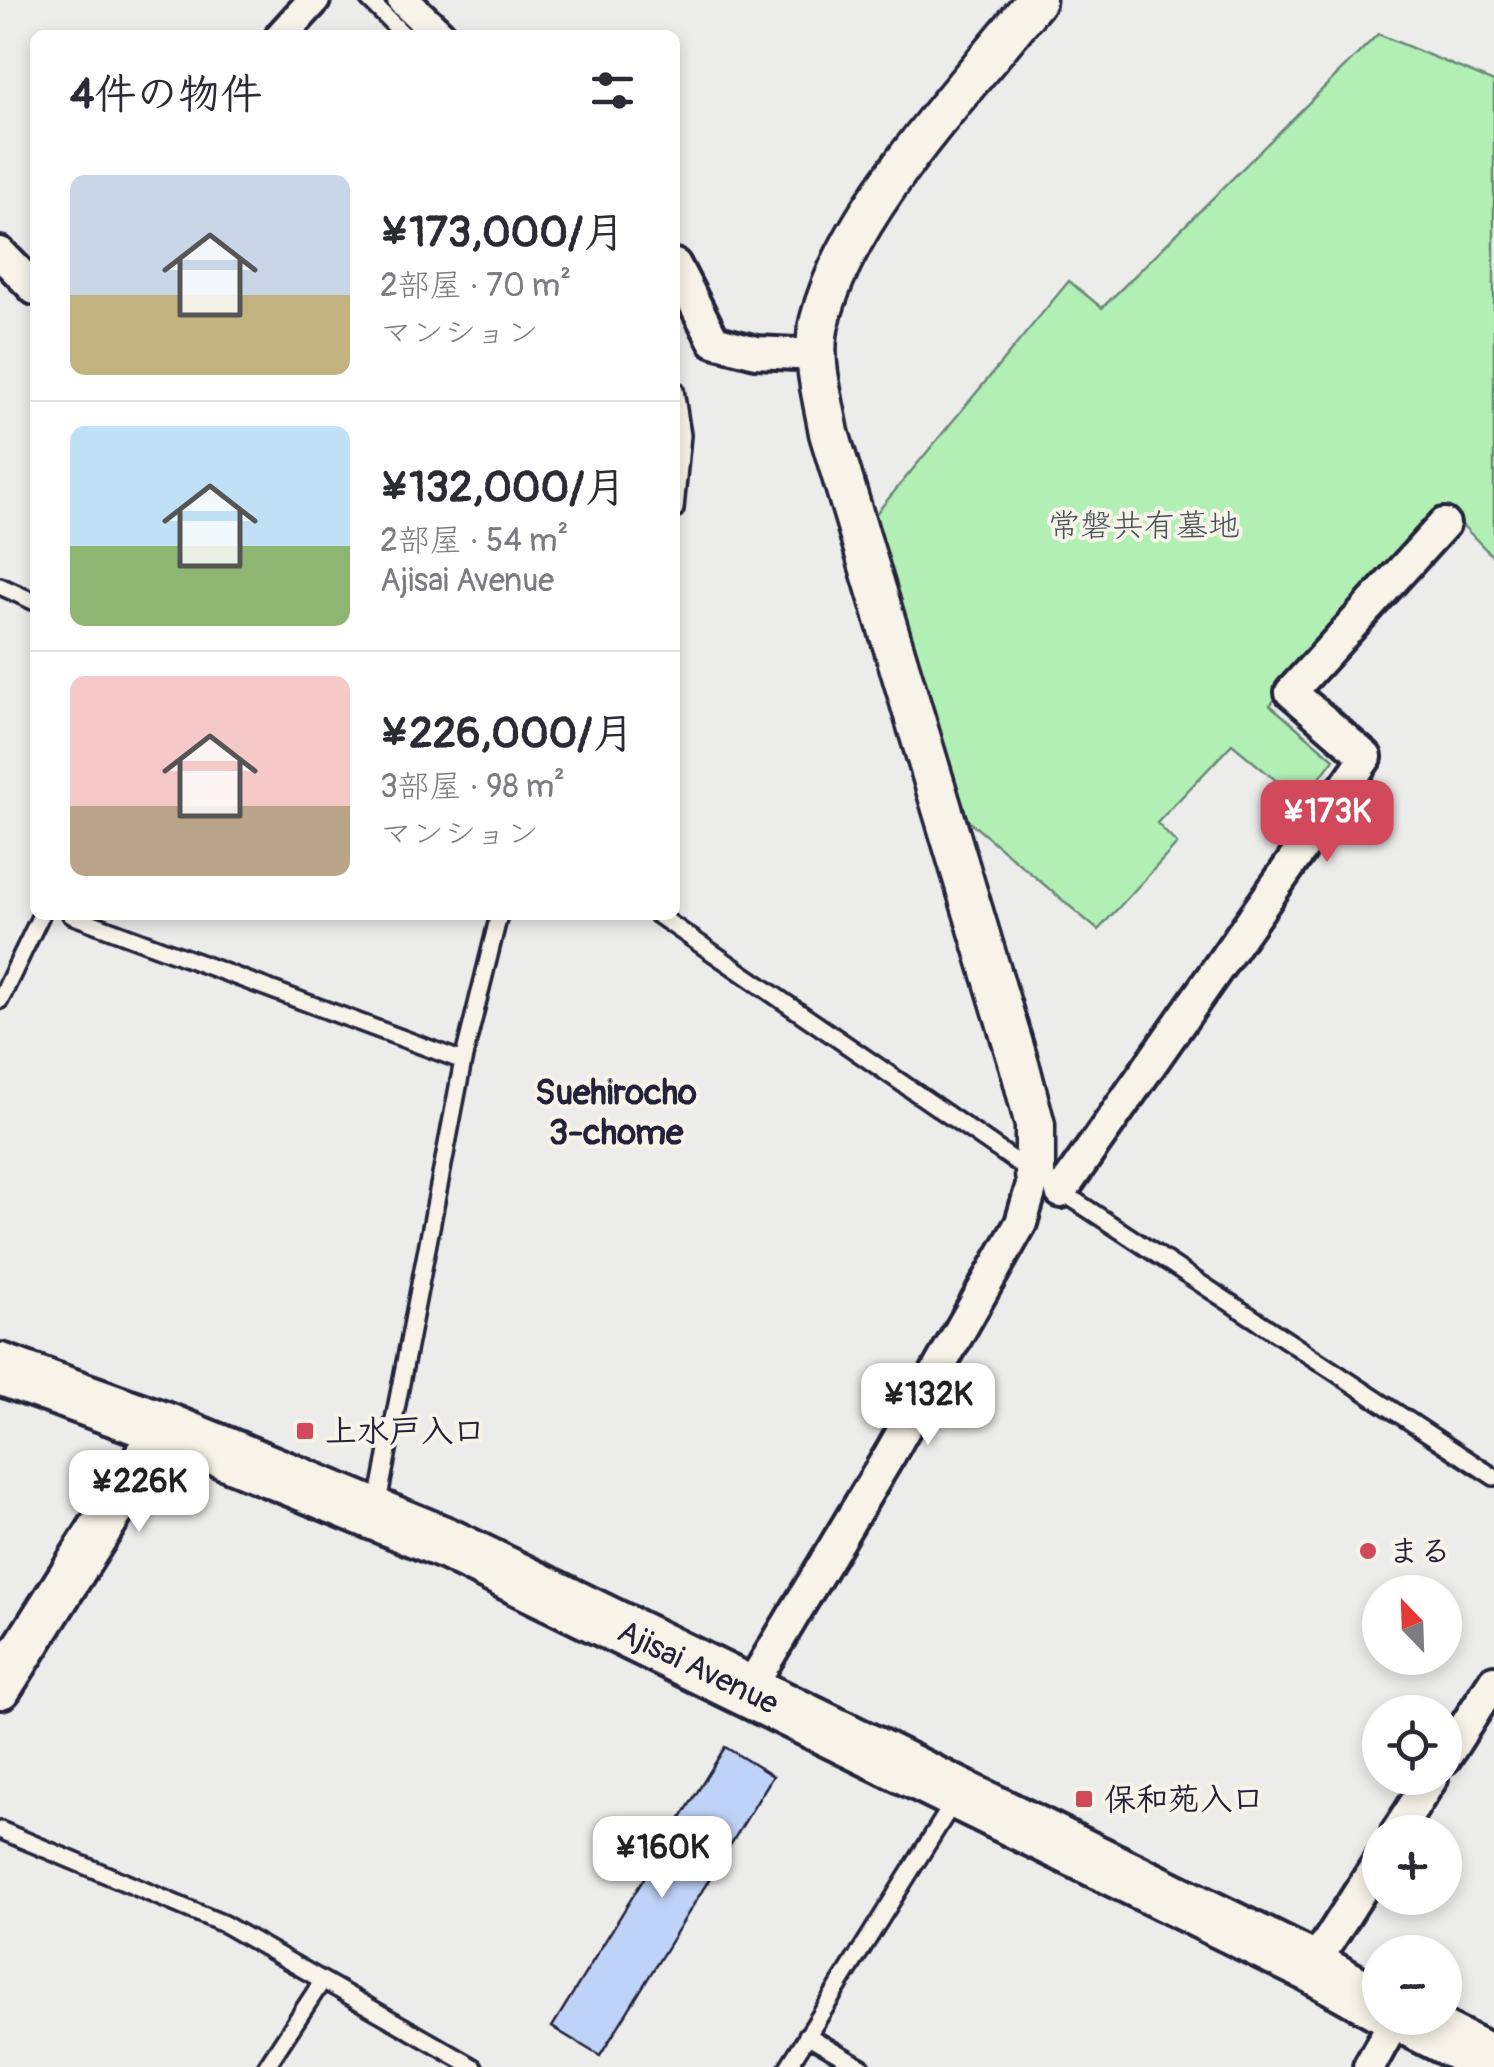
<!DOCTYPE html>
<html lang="ja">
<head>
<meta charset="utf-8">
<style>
	:root { --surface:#fff; --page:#f2f2f3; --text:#2b2b33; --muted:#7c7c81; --line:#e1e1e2; --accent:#d1495b }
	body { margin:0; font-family:Pangolin,"Klee One",sans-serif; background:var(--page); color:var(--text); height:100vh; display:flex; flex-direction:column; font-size:38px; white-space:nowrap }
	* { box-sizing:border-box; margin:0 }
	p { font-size:32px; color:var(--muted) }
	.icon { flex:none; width:55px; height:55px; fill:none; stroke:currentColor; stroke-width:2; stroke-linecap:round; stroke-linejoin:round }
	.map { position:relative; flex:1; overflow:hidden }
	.details { position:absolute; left:30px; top:30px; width:650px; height:890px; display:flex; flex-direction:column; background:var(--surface); border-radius:15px; box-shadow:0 5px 15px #0003 }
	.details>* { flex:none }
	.needle { width:65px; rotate:337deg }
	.controls { position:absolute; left:1362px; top:1575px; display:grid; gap:20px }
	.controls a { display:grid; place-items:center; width:100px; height:100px; border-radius:50%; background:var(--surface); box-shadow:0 5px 15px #0003; font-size:50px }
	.price { position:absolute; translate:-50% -85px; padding:0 22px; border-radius:20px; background:#fff; color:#222; font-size:32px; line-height:65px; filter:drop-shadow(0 2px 5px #0008) }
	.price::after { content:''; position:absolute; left:50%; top:60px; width:30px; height:22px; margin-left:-15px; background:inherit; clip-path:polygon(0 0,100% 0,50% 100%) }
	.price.on { background:var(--accent); color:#fff }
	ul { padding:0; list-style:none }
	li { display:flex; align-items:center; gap:30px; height:250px; padding:0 40px }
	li+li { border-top:2px solid var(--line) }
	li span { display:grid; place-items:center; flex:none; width:280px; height:200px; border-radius:15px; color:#555 }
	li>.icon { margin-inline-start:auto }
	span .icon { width:120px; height:120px; fill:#fffc; stroke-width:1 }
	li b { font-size:42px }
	h2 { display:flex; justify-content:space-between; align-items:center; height:120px; padding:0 40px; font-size:42px }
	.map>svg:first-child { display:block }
	.green { fill:#b2efb5; stroke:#6a8878; stroke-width:2.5 }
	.building { fill:#bfd3f8; stroke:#22223b; stroke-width:2.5 }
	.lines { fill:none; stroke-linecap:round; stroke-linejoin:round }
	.service-casing { stroke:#22223b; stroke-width:22 }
	.minor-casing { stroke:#22223b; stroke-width:38 }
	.tertiary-casing { stroke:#22223b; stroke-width:45 }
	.secondary-casing { stroke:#22223b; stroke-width:50 }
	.trunk-casing { stroke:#22223b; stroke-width:58 }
	.service { stroke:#f7f3e8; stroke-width:15 }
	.minor { stroke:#f7f3e8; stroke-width:30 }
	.tertiary { stroke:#f7f3e8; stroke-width:38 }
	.secondary { stroke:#f7f3e8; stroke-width:42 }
	.trunk { stroke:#f7f3e8; stroke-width:50 }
	.poi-dot { fill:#d1495b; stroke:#f7f3e8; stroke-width:4 }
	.labels { text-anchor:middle; stroke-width:8; stroke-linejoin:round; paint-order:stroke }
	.park-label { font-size:32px; fill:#46555a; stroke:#f7f3e8 }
	.poi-label { font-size:32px; font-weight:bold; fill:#22223b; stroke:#f7f3e8; text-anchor:start }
	.street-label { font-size:32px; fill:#22223b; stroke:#f7f3e8 }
	.neighbourhood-label { font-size:35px; font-weight:bold; fill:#22223b; stroke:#f7f3e8 }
</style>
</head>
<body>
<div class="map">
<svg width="1494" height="2067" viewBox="0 0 1494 2067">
	<rect width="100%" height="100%" fill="#ecedeb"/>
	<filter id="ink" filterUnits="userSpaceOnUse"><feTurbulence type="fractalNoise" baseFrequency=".01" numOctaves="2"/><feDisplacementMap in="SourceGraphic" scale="20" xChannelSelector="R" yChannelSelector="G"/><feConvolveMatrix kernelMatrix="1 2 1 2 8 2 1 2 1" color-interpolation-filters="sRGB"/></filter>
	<g filter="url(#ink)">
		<path class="green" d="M1378,34L1494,82V558L1445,507L1270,705L1334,759L1302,802L1232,744L1157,823L1177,844L1098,930L959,813L874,516L1069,281L1102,308Z"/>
		<path class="building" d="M725,1747L773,1776L600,2056L552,2027Z"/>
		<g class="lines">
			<g class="service-casing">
				<path id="service" d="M369,0L404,35
					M675,390L682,435L675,509
					M0,586L35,602
					M71,915L463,1061
					M658,915L1031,1172
					M0,1000L41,915
					M1059,1190L1494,1477
					M377,1508L463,1061L499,915
					M0,1830L224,1924L474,2067
					M807,2035L862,2067
					M266,2067L321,1983
					M788,2067L956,1798"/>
			</g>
			<g class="minor-casing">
				<path id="minor" d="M403,0L440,35
					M282,35L314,0
					M0,253L35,289
					M675,265L714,341L756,352L816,355
					M1061,1192L1366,757L1291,692L1444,524
					M748,1691L890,1454L1021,1223L1035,1175
					M1445,1758L1494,1681
					M1397,1832L1432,1778
					M1312,1967L1380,1860
					M1369,2067L1396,2018"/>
			</g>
			<g class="tertiary-casing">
				<path id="tertiary" d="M1035,1175V1125L1021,1071L829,433C823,397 810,357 820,320C848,209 964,91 1036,0"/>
			</g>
			<g class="secondary-casing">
				<path id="secondary" d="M0,1687L164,1428"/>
			</g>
			<g class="trunk-casing">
				<g id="trunk">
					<path id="s1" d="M0,1369L164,1428L445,1543L1312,1967L1380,2005"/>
					<path d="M1405,2018L1494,2063"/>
				</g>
			</g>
			<use href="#service" class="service"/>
			<use href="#minor" class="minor"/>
			<use href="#tertiary" class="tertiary"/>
			<use href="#secondary" class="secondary"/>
			<use href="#trunk" class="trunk"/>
		</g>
	</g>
	<g class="poi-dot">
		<rect x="295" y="1421" width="20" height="20" rx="5"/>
		<circle cx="1368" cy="1551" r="10"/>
		<rect x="1074" y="1789" width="20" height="20" rx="5"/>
	</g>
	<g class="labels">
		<g class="park-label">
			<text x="1144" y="536">常磐共有墓地</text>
		</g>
		<g class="poi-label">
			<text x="325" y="1442">上水戸入口</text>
			<text x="1388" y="1562">まる</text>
			<text x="1104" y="1810">保和苑入口</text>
		</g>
		<g class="street-label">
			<text dy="11" stroke="none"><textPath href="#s1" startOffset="760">Ajisai Avenue</textPath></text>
		</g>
		<g class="neighbourhood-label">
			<text x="616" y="1104">Suehirocho<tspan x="616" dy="40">3-chome</tspan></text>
		</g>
	</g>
</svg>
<div class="controls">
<a><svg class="needle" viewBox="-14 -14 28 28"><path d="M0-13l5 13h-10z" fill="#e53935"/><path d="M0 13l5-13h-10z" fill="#7c7c81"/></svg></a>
<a><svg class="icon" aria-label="locate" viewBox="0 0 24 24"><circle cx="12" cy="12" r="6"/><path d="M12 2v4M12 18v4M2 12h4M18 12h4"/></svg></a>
<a>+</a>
<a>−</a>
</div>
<b class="price on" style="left:1327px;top:865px">¥173K</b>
<b class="price" style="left:928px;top:1448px">¥132K</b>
<b class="price" style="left:139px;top:1535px">¥226K</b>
<b class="price" style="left:662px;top:1901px">¥160K</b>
<section class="details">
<h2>4件の物件<svg class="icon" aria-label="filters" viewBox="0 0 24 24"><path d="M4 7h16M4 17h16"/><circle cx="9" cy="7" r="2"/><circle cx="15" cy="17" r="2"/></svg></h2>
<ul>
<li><span style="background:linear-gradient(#c9d6e8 60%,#c2b280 0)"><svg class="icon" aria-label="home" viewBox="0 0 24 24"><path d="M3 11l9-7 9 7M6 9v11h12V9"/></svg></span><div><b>¥173,000/月</b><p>2部屋 · 70 m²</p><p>マンション</p></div></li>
<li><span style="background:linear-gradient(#bfe0f5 60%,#8fb573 0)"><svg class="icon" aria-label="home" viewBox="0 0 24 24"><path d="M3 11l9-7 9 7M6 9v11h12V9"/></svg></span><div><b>¥132,000/月</b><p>2部屋 · 54 m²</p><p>Ajisai Avenue</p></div></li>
<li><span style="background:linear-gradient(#f6c9c9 65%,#b9a48a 0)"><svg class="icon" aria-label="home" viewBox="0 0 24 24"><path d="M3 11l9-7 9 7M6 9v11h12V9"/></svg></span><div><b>¥226,000/月</b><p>3部屋 · 98 m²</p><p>マンション</p></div></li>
</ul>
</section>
</div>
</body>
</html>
